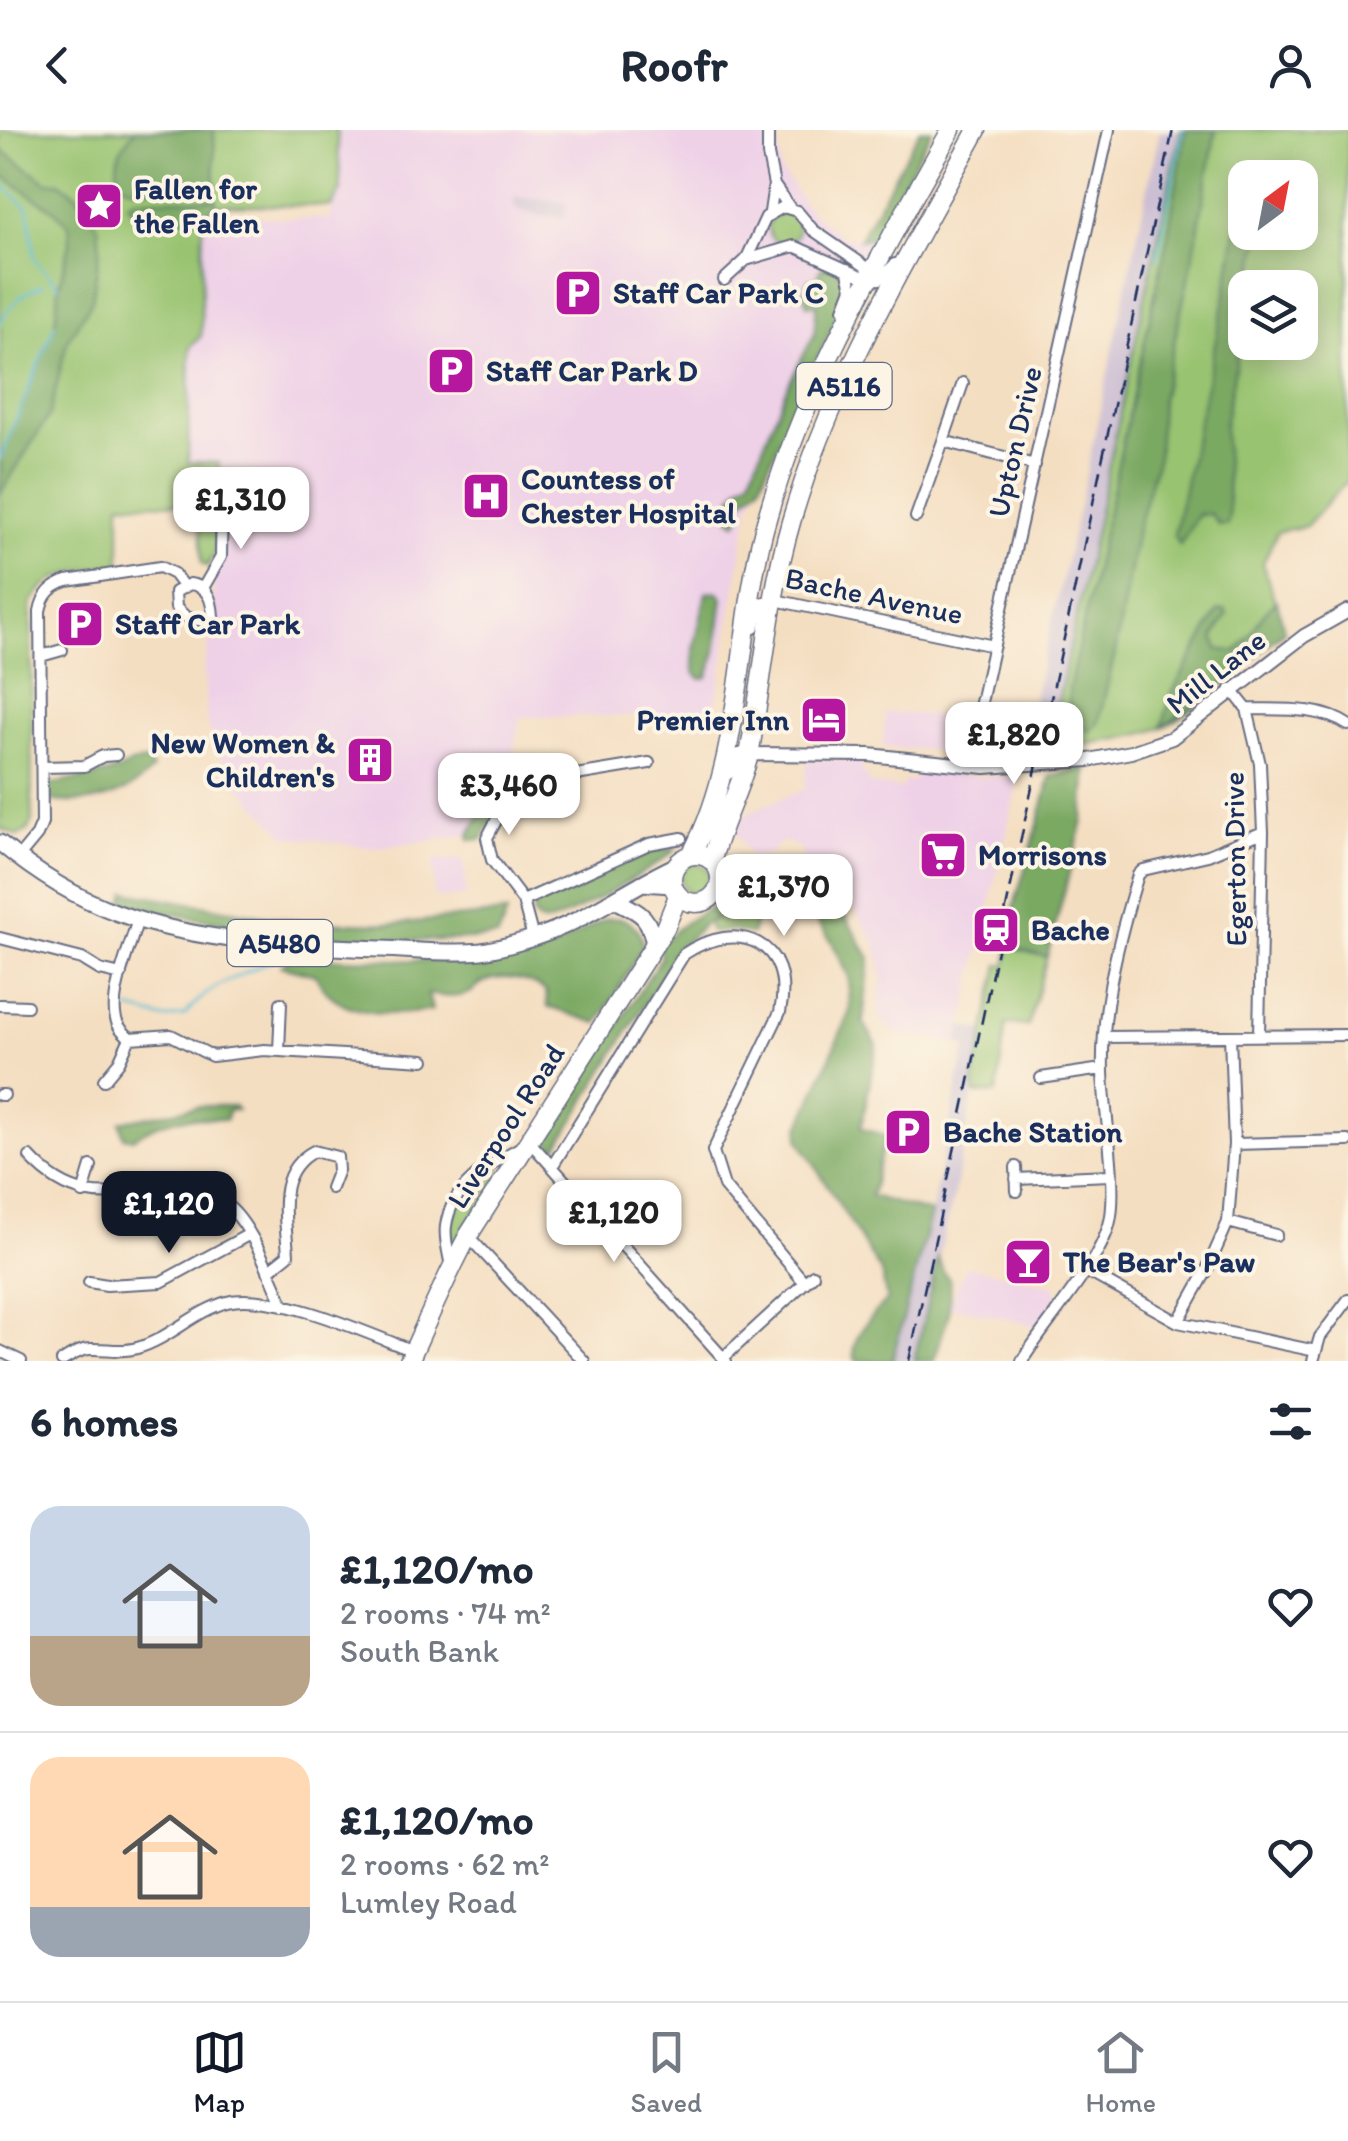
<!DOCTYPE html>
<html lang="en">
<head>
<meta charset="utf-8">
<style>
	:root { --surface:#fff; --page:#f2f2f3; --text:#1f2937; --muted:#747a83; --line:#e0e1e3; --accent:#111827 }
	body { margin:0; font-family:Itim,sans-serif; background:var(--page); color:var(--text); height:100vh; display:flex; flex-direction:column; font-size:38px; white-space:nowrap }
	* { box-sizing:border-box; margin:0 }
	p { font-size:32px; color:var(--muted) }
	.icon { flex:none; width:55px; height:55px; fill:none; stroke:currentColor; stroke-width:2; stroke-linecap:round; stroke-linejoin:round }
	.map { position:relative; height:1231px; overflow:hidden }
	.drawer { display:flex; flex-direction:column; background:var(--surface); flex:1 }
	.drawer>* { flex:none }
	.needle { width:65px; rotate:32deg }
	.buttons { position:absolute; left:1228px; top:30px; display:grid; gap:20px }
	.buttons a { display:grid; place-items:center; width:90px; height:90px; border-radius:20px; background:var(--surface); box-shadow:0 5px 25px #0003; font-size:50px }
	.price { position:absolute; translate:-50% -85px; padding:0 22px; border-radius:20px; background:#fff; color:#222; font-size:32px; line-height:65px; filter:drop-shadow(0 2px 5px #0008) }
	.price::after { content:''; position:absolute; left:50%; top:60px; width:30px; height:22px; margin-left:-15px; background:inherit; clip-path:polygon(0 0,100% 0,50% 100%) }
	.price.on { background:var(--accent); color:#fff }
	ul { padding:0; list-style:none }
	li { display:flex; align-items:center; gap:30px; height:250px; padding:0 30px }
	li+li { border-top:2px solid var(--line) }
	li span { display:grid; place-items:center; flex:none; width:280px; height:200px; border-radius:30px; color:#555 }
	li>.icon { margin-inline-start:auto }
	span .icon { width:120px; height:120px; fill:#fffc; stroke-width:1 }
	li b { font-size:42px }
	h2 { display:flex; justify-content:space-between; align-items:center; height:120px; padding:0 30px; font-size:42px }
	header { display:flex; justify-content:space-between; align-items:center; height:130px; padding:0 30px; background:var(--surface); font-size:45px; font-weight:800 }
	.dock { display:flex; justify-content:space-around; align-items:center; height:140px; border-top:2px solid var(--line); background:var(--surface); font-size:28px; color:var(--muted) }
	.dock a { display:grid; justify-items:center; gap:5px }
	.dock .on { color:var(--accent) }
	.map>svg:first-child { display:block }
	.built { fill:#eed0e7 }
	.industrial { fill:#ccbed3 }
	.green { fill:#98c370; stroke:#5a7967; stroke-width:2.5; fill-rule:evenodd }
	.forest { fill:#7aa962; stroke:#4a6c60; stroke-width:2.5 }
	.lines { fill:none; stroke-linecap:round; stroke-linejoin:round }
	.stream { stroke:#57bbd5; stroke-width:2.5 }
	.minor-casing { stroke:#676c81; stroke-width:14 }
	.tertiary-casing { stroke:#676c81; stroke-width:16 }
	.primary-casing { stroke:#676c81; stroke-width:19 }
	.trunk-casing { stroke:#676c81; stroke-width:21 }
	.minor { stroke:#fff; stroke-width:10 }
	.tertiary { stroke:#fff; stroke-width:12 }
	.primary { stroke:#fff; stroke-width:15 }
	.trunk { stroke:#fff; stroke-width:18 }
	.rail { stroke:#1b2f5e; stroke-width:2.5; stroke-dasharray:15 8; stroke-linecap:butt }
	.labels { text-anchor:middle; stroke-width:8; stroke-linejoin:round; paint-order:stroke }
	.shield { fill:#fcf5e5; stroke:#5e6a86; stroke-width:2.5 }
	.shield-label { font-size:28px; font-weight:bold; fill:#1b2f5e }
	.poi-label { font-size:30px; font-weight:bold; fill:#1b2f5e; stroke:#fcf5e5; text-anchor:start }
	.street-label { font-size:30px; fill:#1b2f5e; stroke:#fcf5e5 }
</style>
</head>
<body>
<header><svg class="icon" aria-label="back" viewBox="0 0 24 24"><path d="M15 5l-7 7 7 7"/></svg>Roofr<svg class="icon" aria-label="person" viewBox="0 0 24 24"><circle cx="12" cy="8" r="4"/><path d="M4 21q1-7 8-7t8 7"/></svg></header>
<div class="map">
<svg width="1348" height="1231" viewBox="0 0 1348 1231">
	<rect width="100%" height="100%" fill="#fcf5e5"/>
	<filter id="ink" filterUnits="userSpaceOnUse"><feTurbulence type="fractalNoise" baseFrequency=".01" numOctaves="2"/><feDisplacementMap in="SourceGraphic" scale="20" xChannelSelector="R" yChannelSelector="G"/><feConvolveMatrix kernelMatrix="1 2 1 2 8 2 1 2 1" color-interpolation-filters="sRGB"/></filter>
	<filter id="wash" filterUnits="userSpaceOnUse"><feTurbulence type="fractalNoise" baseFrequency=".0048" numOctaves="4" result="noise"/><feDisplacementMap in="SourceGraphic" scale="40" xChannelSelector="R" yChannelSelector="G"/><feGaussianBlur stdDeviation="2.25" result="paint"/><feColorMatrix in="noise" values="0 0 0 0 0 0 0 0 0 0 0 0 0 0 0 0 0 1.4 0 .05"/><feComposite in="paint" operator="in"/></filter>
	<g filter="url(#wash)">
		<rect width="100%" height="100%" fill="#f4dec1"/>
		<path class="built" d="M337,0H777L781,40L810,81L842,107L873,108L749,377L714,585L521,587L511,630L469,705L376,718L286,706L226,642L207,593L204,537L212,501L219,334L188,332L190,216L201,206L203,86L330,89L331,76L341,60Z
			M885,583L925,584L965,594L958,621L883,617Z
			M838,630L863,632L862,645L868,646V654L903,658L904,651L912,652L916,648L917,639L981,647H1019L958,914L895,902L887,897L880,888L878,879L883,849L877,816L836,749L805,733L799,717L785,711L776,715L771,724L750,727L735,699L745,684L805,659L807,631Z
			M464,729L466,767L435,768L433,730Z
			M966,1136L1053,1155L1059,1166L1037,1196L949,1176Z"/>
		<path class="industrial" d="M1160,0H1181L1048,619L1021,623L1081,368Z
			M515,67L566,72L565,87L539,86L522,81L514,76Z
			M962,896L985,901L954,1064L914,1231H892L931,1083L966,916L958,914Z"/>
		<path class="green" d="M0,0H337L341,60L331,76L216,75L203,86L201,206L190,217L188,332L219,333L215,424L207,436L202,433L199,374L120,373V434C84,441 50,439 31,474L32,691L28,700L17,706L0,698Z
			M1181,0H1348V350L1306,396L1277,402L1263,433L1284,501C1254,527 1197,583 1163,597C1128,611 1086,613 1048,619ZM1245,48H1300V102H1245ZM1245,158H1300V212H1245Z
			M768 98a15 15 0 1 1 30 0a15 15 0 1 1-30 0Z
			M681 749a15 15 0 1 1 30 0a15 15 0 1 1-30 0Z
			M761,765L752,804L731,800L711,802L708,792Z
			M1009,817L1047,827L1028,896L1006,894L997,963L975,964L974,950L999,835L1006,836Z
			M497,1036L502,1039L455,1114L450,1113C447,1079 471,1053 497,1036Z"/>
		<path class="forest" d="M135,0H214L215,59L133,58L119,52C113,28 120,18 135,0Z
			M920,0H932L873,108L859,110Z
			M1186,0H1216L1194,123L1161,270L1158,326L1137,400L1115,523L1098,594L1090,601L1069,588V559L1167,109Z
			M0,19L47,52H59L78,66L98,96L100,119L92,171L67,211L50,284L0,364V329L55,194L59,156L70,113L69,95L55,81L0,44Z
			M134,69H216V75C193,95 164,90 136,85L128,74Z
			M1245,74V102L1260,103L1251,157L1245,158V187L1224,296L1229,388L1227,394L1219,395L1211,384H1198L1180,415L1174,405L1225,168L1239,82Z
			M832,136L842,145L846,167L759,356L742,372L741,385L736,393L730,389C728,370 734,358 750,349L786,259L814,205L817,174L807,175L803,162L809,149L816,148L822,137Z
			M717,462L723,468L716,522L708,547L701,549L694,542V519L706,463Z
			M1277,471L1284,501L1214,561L1162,597L1172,563L1218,481L1225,480L1227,485L1214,507L1218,519L1235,522C1255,506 1256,486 1277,471Z
			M511,630V655L482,709L470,710L469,705Z
			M147,631L153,639C125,670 86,676 47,670L48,655L119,641L131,633Z
			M1087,637L1083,691L1047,827L1009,817L1010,812L1005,811C1018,755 1038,703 1050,647Z
			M654,719H676C661,734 567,789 548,792C539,793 539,791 533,786L534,774Z
			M787,745L822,761L842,781L870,828L863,892L877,915L861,998L885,1006L871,1066L931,1083L892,1231H856C847,1208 873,1187 887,1169L881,1142L799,1010L800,997L850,881L849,847L832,812L797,762L781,753L703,795L678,819L556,1019L545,1008L661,828L659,816C690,781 743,760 787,745Z
			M126,762L300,792L393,794L507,783L498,807C372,818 245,802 123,773Z
			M620,788C635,794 641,800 643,817L598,893L548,877L546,861C528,849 502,843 482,853C477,855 474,861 469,863C457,869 440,866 428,864L432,880C393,887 334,888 316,845L281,836L290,828L499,832L553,817L605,789Z
			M199,976H235L237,980H228L226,990C190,986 163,986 133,1009L124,1007L120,992Z
			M938,1127L943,1142L950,1150L949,1183L934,1231H914Z"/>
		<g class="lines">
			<path class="stream" d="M0,52L28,78L35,130L59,156
				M1157,129L1183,0
				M0,193C11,173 21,164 43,155
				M0,329L55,194
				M129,879L166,889L185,885C215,848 242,848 281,825"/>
		</g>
	</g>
	<g filter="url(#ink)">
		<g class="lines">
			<g class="minor-casing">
				<path id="minor" d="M768,0V25L774,55
					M770,82L774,55L790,78
					M746,130L794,116L870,150L880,149L895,134
					M724,150L746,130L766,87L783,77L797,81L813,100L875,143
					M844,179L852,158L847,139
					M943,311L963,253
					M916,387L943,311L1035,335
					M190,454C208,456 212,470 213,486L207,492L186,487L176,478L175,462Z
					M203,458L221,427L222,367L224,359L229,354
					M754,498L761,473L775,470L994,516
					M41,526L62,520
					M1231,559L1247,579L1260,634L1263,702L1259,905
					M1247,579C1281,580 1319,576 1348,595
					M967,635L1109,0
					M43,637L84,636L103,626L116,625
					M18,728L37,705L42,693L40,481C43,465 51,456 67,451L160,437L174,444L183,456
					M523,771L649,714L682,708
					M138,789C131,814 109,866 116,889C118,898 124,902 130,908L171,905L212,926L264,920L424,930
					M0,808L82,829L100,840L121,845
					M533,808L523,771L492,730L487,708L509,666L521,654L649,633
					M0,875L27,876
					M1104,907L1348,905
					M279,921L281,873
					M1041,948L1102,939
					M104,950L119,932L130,908
					M0,965H4
					M1234,1014L1348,1011
					M30,1027C104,1108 165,1020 231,1079C253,1099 272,1149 284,1176
					M553,1035L684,824C738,788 795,812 780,882L713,1021L724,1056L805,1153
					M1016,1037L1017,1061
					M1016,1049L1110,1045
					M83,1063L91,1036
					M1228,1092L1276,1105
					M468,1106L584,1231
					M451,1137C449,1124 444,1109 446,1096C452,1052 495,1032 530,1012L726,1231
					M1085,1140L1178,1192L1316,1221
					M268,1141L288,1125C286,1086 274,1042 314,1021L337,1027L338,1040L331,1058
					M89,1152L107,1155L161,1152L248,1105
					M1178,1192L1206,1142L1228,1092L1234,1014L1230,906
					M0,1221L21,1231
					M723,1228L813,1145
					M62,1231C71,1226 80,1219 90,1219C106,1218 121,1223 137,1218C169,1209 195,1181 227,1172C271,1160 370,1204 413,1221
					M1022,1231C1046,1192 1097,1137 1109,1095C1119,1063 1104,980 1103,942C1101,877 1119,807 1138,745L1143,740L1208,725L1263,702
					M1313,1231L1320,1207L1348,1170"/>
			</g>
			<g class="tertiary-casing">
				<path id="tertiary" d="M728,643L735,626L743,624L869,625L985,637L1089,630L1131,622L1172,608L1304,506L1348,481"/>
			</g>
			<g class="primary-casing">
				<path id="primary" d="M0,713C36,743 74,767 118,783C200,813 295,816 382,819C414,820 449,824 481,821C498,819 517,813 533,808C585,792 627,758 675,736
					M642,753L672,755
					M615,770C641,783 650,786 654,816"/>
			</g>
			<g class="trunk-casing">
				<path id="trunk" d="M672 749a24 24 0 1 1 48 0a24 24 0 1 1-48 0Z
					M691,725C744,627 736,505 764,399C802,258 880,127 951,0
					M712,730C721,694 739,662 749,625C763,549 769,467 791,392C830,256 909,124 977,0
					M409,1231C428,1189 446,1147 468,1106L665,798L678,766"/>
			</g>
			<use href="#minor" class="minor"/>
			<use href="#tertiary" class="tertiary"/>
			<use href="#primary" class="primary"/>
			<use href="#trunk" class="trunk"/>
			<path class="rail" d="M909,1231L1173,0"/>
		</g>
	</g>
	<defs>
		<g id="sight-square" transform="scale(2.5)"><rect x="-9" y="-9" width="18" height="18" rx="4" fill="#b5179e" stroke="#fcf5e5"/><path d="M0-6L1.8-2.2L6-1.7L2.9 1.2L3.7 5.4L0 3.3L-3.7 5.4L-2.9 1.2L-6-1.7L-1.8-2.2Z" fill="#fff"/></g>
		<g id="parking-square" transform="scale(2.5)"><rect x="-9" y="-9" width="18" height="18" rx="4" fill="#b5179e" stroke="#fcf5e5"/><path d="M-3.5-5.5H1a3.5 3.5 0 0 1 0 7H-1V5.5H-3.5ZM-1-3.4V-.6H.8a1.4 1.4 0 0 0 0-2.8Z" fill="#fff"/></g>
		<g id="hospital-square" transform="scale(2.5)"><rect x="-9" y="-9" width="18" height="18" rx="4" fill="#b5179e" stroke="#fcf5e5"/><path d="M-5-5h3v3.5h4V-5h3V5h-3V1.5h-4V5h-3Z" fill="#fff"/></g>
		<g id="hotel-square" transform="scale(2.5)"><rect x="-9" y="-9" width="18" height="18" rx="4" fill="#b5179e" stroke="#fcf5e5"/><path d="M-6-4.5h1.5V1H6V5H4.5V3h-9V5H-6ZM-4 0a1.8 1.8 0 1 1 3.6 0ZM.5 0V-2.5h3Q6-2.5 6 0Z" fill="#fff"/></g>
		<g id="building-square" transform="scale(2.5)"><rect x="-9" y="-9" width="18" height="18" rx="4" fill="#b5179e" stroke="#fcf5e5"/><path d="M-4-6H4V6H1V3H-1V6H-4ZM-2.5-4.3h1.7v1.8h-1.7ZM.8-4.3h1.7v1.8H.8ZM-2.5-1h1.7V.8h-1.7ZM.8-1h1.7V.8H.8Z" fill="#fff"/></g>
		<g id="supermarket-square" transform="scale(2.5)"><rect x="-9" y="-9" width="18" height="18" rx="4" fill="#b5179e" stroke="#fcf5e5"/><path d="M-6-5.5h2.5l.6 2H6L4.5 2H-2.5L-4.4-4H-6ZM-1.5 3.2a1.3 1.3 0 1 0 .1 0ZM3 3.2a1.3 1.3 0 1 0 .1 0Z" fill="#fff"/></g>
		<g id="station-square" transform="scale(2.5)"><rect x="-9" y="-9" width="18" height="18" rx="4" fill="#b5179e" stroke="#fcf5e5"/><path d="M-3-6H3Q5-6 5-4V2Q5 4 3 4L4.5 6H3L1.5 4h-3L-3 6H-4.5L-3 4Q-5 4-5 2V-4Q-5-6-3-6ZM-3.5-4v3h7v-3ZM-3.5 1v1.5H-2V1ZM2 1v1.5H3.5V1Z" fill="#fff"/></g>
		<g id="bar-square" transform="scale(2.5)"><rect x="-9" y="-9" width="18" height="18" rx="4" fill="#b5179e" stroke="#fcf5e5"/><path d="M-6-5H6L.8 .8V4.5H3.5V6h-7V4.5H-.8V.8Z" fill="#fff"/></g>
	</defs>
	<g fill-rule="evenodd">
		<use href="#sight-square" x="99" y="76"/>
		<use href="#parking-square" x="578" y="163"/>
		<use href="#parking-square" x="451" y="241"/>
		<use href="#hospital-square" x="486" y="366"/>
		<use href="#parking-square" x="80" y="494"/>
		<use href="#hotel-square" x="824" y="590"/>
		<use href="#building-square" x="370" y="630"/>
		<use href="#supermarket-square" x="943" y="725"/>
		<use href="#station-square" x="996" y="800"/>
		<use href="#parking-square" x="908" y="1002"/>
		<use href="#bar-square" x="1028" y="1132"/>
	</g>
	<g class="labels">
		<g class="shield">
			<rect x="796.5" y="233" width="95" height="46" rx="8"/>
			<rect x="227.5" y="790" width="105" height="46" rx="8"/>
		</g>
		<g class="shield-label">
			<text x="844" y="266">A5116</text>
			<text x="280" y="823">A5480</text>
		</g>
		<g class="poi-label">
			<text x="134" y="69">Fallen for<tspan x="134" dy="34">the Fallen</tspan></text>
			<text x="613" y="173">Staff Car Park C</text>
			<text x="486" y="251">Staff Car Park D</text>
			<text x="521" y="359">Countess of<tspan x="521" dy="34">Chester Hospital</tspan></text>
			<text x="115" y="504">Staff Car Park</text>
			<text x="789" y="600" text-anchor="end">Premier Inn</text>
			<text x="335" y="623" text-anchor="end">New Women &amp;<tspan x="335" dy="34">Children's</tspan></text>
			<text x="978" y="735">Morrisons</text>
			<text x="1031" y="810">Bache</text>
			<text x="943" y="1012">Bache Station</text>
			<text x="1063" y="1142">The Bear's Paw</text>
		</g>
		<g class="street-label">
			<text transform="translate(1015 312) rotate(-77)" y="10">Upton Drive</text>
			<text transform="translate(874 466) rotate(12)" y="10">Bache Avenue</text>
			<text transform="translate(1216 542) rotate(-38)" y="10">Mill Lane</text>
			<text transform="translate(1235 729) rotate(-91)" y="10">Egerton Drive</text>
			<text transform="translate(506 996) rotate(-57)" y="10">Liverpool Road</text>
		</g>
	</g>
</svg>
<div class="buttons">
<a><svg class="needle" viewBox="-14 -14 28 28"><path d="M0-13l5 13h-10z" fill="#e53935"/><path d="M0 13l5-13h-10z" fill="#747a83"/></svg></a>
<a><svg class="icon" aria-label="layers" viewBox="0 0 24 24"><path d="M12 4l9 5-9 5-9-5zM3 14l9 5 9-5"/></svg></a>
</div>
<b class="price" style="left:241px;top:422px">£1,310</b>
<b class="price" style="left:1014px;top:657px">£1,820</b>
<b class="price" style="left:509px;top:708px">£3,460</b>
<b class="price" style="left:784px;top:809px">£1,370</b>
<b class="price on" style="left:169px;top:1126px">£1,120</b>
<b class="price" style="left:614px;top:1135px">£1,120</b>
</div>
<section class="drawer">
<h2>6 homes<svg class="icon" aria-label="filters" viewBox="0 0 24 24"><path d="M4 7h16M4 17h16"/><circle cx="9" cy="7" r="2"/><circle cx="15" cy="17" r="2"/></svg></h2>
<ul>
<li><span style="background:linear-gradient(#c9d6e8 65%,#b9a48a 0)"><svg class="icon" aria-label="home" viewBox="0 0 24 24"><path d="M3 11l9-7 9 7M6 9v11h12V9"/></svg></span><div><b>£1,120/mo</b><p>2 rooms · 74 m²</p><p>South Bank</p></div><svg class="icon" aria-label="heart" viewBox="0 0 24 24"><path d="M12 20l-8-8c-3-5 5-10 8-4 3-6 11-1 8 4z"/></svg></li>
<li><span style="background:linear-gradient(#ffd9b3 75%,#9aa5b1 0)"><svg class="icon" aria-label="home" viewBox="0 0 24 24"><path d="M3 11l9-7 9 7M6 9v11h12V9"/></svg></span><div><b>£1,120/mo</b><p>2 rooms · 62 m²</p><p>Lumley Road</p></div><svg class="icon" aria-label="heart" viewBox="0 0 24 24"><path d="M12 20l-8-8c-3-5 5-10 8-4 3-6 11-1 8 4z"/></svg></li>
</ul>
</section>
<nav class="dock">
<a class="on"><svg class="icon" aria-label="map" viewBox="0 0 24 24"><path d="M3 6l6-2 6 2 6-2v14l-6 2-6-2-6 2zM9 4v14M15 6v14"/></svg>Map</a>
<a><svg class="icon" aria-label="saved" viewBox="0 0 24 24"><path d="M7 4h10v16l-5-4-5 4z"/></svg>Saved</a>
<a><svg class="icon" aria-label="home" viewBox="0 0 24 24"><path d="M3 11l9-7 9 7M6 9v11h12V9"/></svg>Home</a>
</nav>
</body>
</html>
